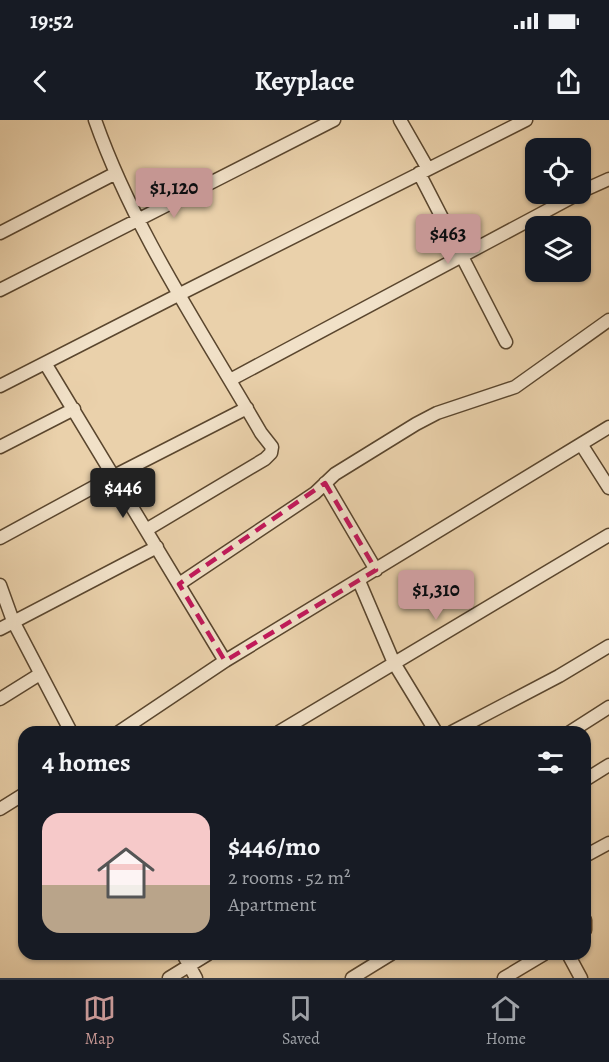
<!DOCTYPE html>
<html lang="en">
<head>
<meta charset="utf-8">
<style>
	:root { --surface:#171b24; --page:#20242c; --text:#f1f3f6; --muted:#9ea1a6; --line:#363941; --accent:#c59692 }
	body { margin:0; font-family:Alegreya,serif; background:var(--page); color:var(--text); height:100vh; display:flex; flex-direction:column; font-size:22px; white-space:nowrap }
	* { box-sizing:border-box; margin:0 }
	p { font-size:20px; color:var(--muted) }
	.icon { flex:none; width:33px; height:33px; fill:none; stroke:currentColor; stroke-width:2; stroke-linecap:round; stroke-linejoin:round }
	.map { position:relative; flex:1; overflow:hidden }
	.side { position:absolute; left:18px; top:606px; width:573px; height:234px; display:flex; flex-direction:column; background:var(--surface); border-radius:18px; box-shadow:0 2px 4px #0004 }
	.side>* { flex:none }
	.controls { position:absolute; left:525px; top:18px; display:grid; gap:12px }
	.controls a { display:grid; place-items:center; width:66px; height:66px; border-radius:12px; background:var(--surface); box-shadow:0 2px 4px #0004; font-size:30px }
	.price { position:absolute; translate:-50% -51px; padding:0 14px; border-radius:6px; background:var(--accent); color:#111; font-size:20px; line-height:39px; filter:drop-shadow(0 2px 3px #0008) }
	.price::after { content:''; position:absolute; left:50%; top:36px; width:18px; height:14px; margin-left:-9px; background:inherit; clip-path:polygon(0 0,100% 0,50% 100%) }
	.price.active { background:#222; color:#fff }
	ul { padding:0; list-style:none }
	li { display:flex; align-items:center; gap:18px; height:150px; padding:0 24px }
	li span { display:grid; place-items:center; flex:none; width:168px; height:120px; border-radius:18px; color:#555 }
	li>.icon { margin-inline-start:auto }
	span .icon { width:72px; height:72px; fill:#fffc; stroke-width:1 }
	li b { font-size:26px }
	h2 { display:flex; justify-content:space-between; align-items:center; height:72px; padding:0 24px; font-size:26px }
	.status { display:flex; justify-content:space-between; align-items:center; height:42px; padding:0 30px; background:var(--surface); direction:ltr }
	.status svg { height:16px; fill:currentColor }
	header { display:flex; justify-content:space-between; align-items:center; height:78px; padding:0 24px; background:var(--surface); font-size:27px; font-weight:600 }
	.dock { display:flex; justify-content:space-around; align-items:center; height:84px; border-top:2px solid var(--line); background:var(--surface); font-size:16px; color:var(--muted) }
	.dock a { display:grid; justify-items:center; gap:3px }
	.dock .active { color:var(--accent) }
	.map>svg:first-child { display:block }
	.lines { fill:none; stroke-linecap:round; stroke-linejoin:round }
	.street-casing { stroke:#5a462e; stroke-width:15 }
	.street { stroke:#f1e1c8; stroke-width:12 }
	.marked { fill:none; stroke:#c2185b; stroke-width:4.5; stroke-dasharray:12 8; stroke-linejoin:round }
</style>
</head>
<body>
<div class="status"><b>19:52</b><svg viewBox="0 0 49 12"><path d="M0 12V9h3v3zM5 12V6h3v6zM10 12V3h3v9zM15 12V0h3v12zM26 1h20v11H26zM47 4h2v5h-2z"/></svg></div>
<header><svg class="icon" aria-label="back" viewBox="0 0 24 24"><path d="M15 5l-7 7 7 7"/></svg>Keyplace<svg class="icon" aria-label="share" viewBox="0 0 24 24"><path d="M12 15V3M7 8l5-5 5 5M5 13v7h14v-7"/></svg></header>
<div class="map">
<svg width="609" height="858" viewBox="0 0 609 858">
	<rect width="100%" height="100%" fill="#ead1ab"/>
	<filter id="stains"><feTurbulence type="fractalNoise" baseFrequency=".00333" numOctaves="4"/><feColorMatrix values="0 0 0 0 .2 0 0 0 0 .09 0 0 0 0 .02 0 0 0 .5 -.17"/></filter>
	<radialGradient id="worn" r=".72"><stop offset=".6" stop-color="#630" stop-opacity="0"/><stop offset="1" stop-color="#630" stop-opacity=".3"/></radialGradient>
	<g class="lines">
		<g class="street-casing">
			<path id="street" d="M95,0C134,111 202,211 261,313L272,327L271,333L265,339L146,410
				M400,0L428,49
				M419,53L506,222
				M580,72L609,59
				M0,113L116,53
				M0,170L334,0
				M45,243L225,541
				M230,260L578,74
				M0,266L180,174L526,0
				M581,324L609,368
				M0,327L74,289
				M325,363L376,450
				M0,418L114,356L247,288
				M359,461L394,543L436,612
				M179,464L315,373L335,354L416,304L437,293L515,267L609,200
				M0,465L13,501L71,612
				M0,509L157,427
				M0,579L40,554
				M119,612L225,541L609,307
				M279,612L609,415
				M452,612L559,556L609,526
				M570,612L609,587
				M585,660L609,645
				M0,689L24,674
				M585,736L609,723
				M585,800V810
				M183,834L196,858
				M568,834L581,858
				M169,858L208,834
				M352,858L391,834
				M504,858L544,834"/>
		</g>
		<use href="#street" class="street"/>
	</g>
	<path class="marked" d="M325,363L376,450L225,541L179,464Z"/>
	<rect width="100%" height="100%" filter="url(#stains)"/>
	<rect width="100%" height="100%" fill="url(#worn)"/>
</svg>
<div class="controls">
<a><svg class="icon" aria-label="locate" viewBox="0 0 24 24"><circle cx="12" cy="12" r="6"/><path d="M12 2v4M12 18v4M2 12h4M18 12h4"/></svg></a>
<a><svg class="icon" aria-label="layers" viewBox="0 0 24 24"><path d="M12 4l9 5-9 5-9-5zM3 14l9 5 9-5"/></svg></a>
</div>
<b class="price" style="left:174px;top:99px">$1,120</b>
<b class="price" style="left:448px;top:145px">$463</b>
<b class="price active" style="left:123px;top:399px">$446</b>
<b class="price" style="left:436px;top:501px">$1,310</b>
<section class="side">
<h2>4 homes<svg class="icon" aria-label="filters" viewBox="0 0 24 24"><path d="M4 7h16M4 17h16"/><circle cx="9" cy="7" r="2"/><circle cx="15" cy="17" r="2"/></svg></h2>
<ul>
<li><span style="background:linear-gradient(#f6c9c9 60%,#b9a48a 0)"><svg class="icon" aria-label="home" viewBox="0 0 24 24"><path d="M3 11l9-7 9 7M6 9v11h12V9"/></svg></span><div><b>$446/mo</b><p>2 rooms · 52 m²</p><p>Apartment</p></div></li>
</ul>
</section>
</div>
<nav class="dock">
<a class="active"><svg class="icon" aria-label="map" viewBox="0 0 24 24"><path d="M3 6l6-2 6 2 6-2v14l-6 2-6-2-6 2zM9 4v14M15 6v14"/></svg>Map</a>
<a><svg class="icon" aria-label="saved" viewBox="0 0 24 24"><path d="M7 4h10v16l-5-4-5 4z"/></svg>Saved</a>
<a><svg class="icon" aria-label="home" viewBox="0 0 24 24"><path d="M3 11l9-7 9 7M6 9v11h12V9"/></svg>Home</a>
</nav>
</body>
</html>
